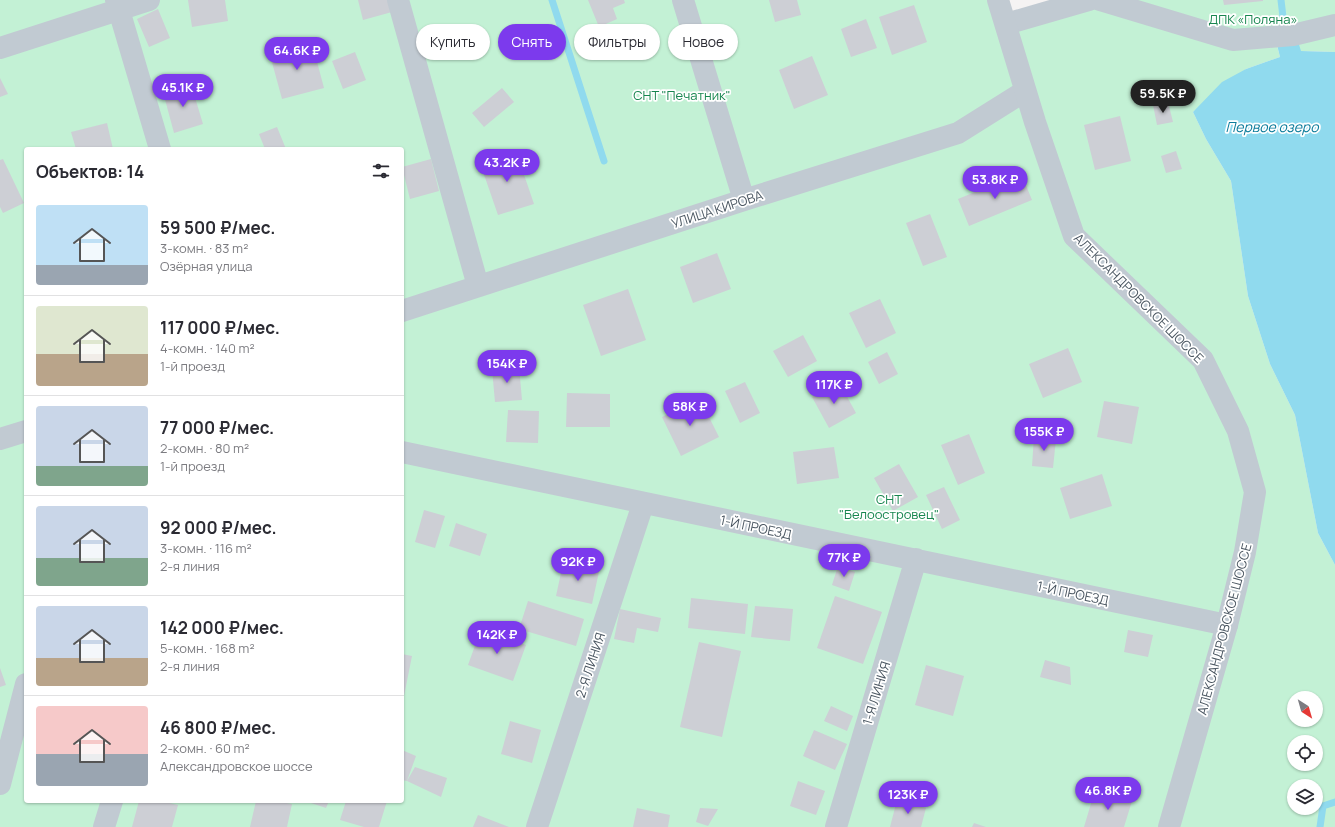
<!DOCTYPE html>
<html lang="ru">
<head>
<meta charset="utf-8">
<style>
	:root { --surface:#fff; --page:#f2f2f3; --text:#2b2b33; --muted:#7c7c81; --line:#e1e1e2; --accent:#7c3aed }
	body { margin:0; font-family:Manrope,sans-serif; background:var(--page); color:var(--text); height:100vh; display:flex; flex-direction:column; font-size:15px; white-space:nowrap }
	* { box-sizing:border-box; margin:0 }
	p { font-size:13px; color:var(--muted) }
	.icon { flex:none; width:22px; height:22px; fill:none; stroke:currentColor; stroke-width:2; stroke-linecap:round; stroke-linejoin:round }
	.map { position:relative; flex:1; overflow:hidden }
	.side { position:absolute; left:24px; top:147px; width:380px; height:656px; display:flex; flex-direction:column; background:var(--surface); border-radius:4px; box-shadow:0 1px 3px #0004 }
	.side>* { flex:none }
	.hud { position:absolute; left:416px; top:24px; width:380px; height:36px; display:flex; gap:8px }
	.needle { width:26px; rotate:143deg }
	.fabs { position:absolute; left:1287px; top:691px; display:grid; gap:8px }
	.fabs a { display:grid; place-items:center; width:36px; height:36px; border-radius:50%; background:var(--surface); box-shadow:0 1px 3px #0004; font-size:20px }
	.price { position:absolute; translate:-50% -34px; padding:0 9px; border-radius:14px; background:var(--accent); color:#fff; font-size:13px; line-height:26px; filter:drop-shadow(0 1px 2px #0008) }
	.price::after { content:''; position:absolute; left:50%; top:24px; width:12px; height:9px; margin-left:-6px; background:inherit; clip-path:polygon(0 0,100% 0,50% 100%) }
	.price.on { background:#222; color:#fff }
	ul { padding:0; list-style:none }
	li { display:flex; align-items:center; gap:12px; height:100px; padding:0 12px }
	li+li { border-top:1px solid var(--line) }
	li span { display:grid; place-items:center; flex:none; width:112px; height:80px; border-radius:4px; color:#555 }
	li>.icon { margin-inline-start:auto }
	span .icon { width:48px; height:48px; fill:#fffc; stroke-width:1 }
	li b { font-size:17px }
	h2 { display:flex; justify-content:space-between; align-items:center; height:48px; padding:0 12px; font-size:17px }
	.chip { padding:0 14px; border-radius:18px; background:var(--surface); box-shadow:0 1px 3px #0004; font-size:14px; line-height:36px }
	.chip.on { background:var(--accent); color:#fff }
	.map>svg:first-child { display:block }
	.green { fill:#c3f1d5; fill-rule:evenodd }
	.water { fill:#90daee }
	.lines { fill:none; stroke-linecap:round; stroke-linejoin:round }
	.stream { stroke:#90daee; stroke-width:7 }
	.building { fill:#cdcfd5 }
	.minor { stroke:#c1cad2; stroke-width:22 }
	.tertiary { stroke:#c1cad2; stroke-width:22 }
	.labels { text-anchor:middle; stroke-width:3.5; stroke-linejoin:round; paint-order:stroke }
	.park-label { font-size:13px; fill:#17864f; stroke:#fff }
	.street-label { font-size:13px; fill:#4a5661; stroke:#fff }
	.water-label { font-size:14px; font-style:italic; fill:#0c7c9b; stroke:#fff }
</style>
</head>
<body>
<div class="map">
<svg width="1335" height="827" viewBox="0 0 1335 827">
	<rect width="100%" height="100%" fill="#f5f3f3"/>
	<path class="green" d="M0,0H998L1006,25L1118,0H1335V52L1300,51L1275,38L1280,57L1246,69L1193,112L1206,139L1231,181L1248,296L1270,364L1295,415L1318,533L1335,565V827H0ZM26,149H402V801H26ZM1294,698H1316V720H1294ZM1294,742H1316V764H1294ZM1294,786H1316V808H1294Z"/>
	<path class="water" d="M1296,35L1301,51L1335,52V565L1318,533L1295,415L1270,364L1248,296L1231,181L1206,139L1193,112L1222,82L1246,69L1280,57L1275,37Z"/>
	<g class="lines">
		<path class="stream" d="M552,0L604,161
			M1281,0L1285,34
			M1320,827L1323,806L1335,802"/>
	</g>
	<path class="building" d="M188,0H225L228,21L192,27Z
		M358,0H389L392,12L363,20Z
		M588,0H624L625,3L613,8L617,19L599,27Z
		M769,0H797L801,15L775,22Z
		M1223,0H1263V1L1224,5Z
		M914,5L927,42L892,55L879,17Z
		M158,9L170,38L149,47L137,19Z
		M866,19L877,48L851,57L841,29Z
		M312,43L324,88L282,99L270,55Z
		M355,52L366,80L343,89L332,61Z
		M812,56L828,95L794,109L779,70Z
		M0,78L8,94L0,97Z
		M191,84L203,124L174,133L163,92Z
		M502,88L514,102L484,127L472,113Z
		M1168,102L1173,122L1157,125L1153,105Z
		M1120,116L1131,161L1095,170L1084,125Z
		M107,123L113,149H76L71,132Z
		M277,127L286,149H265L259,134Z
		M516,151L534,204L498,215L480,163Z
		M1176,151L1182,169L1166,173L1161,156Z
		M3,159L24,203L3,213L0,207V160Z
		M431,159L439,191L410,199L402,167Z
		M1021,173L1032,200L969,226L958,199Z
		M930,214L947,257L923,266L906,223Z
		M717,253L731,289L693,303L680,267Z
		M628,289L646,340L601,356L583,305Z
		M880,299L896,333L866,348L849,313Z
		M803,335L817,361L788,377L773,351Z
		M1068,348L1082,382L1043,398L1029,364Z
		M887,352L898,374L879,384L868,362Z
		M519,366L522,400L495,402L492,369Z
		M745,382L760,413L740,423L725,391Z
		M839,382L856,413L829,428L812,397Z
		M567,393L610,394V427H566Z
		M700,399L719,437L681,456L662,417Z
		M1104,401L1139,407L1132,444L1097,437Z
		M508,410L539,411L538,443L506,442Z
		M969,434L985,473L958,485L941,445Z
		M1034,437L1056,439L1053,468L1032,466Z
		M834,447L839,478L797,484L793,452Z
		M899,464L918,497L893,511L874,478Z
		M1102,474L1112,506L1070,519L1060,488Z
		M944,487L960,520L942,529L926,495Z
		M424,510L445,516L435,548L415,542Z
		M456,523L487,534L480,556L449,546Z
		M564,559L600,567L592,604L556,596Z
		M838,566L855,572L849,591L832,585Z
		M835,596L882,612L863,664L817,648Z
		M691,598L748,604L745,634L688,628Z
		M528,601L584,619L576,646L519,629Z
		M755,606L793,609L790,641L751,637Z
		M620,609L661,618L658,632L637,628L634,643L614,639Z
		M481,629L526,645L513,681L468,665Z
		M1128,630L1153,635L1148,657L1124,652Z
		M699,642L741,651L722,737L680,727Z
		M402,654L412,656L403,701H402Z
		M1045,660L1070,667L1071,685L1040,677Z
		M926,665L964,676L953,716L915,705Z
		M0,668L6,685L0,687Z
		M831,706L853,716L847,731L824,721Z
		M510,721L541,730L532,763L501,754Z
		M814,730L847,744L835,770L803,756Z
		M402,750L416,756L407,781L402,780Z
		M415,767L447,778L441,797L407,781Z
		M798,781L825,791L816,815L790,806Z
		M1095,790L1132,801L1124,827H1084Z
		M897,800L926,808L921,827H890Z
		M139,801H161L178,805L172,827H132Z
		M256,801H276L292,804L287,827H250Z
		M305,801H329L326,808Z
		M346,801H387L379,827H364L340,820Z
		M637,808L670,815L668,827H633Z
		M700,808L718,809L708,826L696,822Z
		M478,815L509,827H473Z
		M974,823L986,827H972Z"/>
	<g class="lines">
		<path class="minor" d="M116,0L160,149
			M398,0L478,286
			M683,0L744,200
			M1100,0L1233,40L1293,35L1335,25
			M1006,24L1089,0
			M0,48L149,0
			M402,311L744,200L958,133L1025,91
			M0,439L26,431
			M402,452L1227,625
			M0,784L26,684
			M104,827L112,801
			M537,827L643,504
			M836,827L916,559"/>
		<path class="tertiary" d="M998,0L1035,122L1074,236L1203,360L1238,431L1255,492L1245,552L1227,625L1169,827"/>
	</g>
	<g class="labels">
		<g class="park-label">
			<text x="1253" y="24">ДПК «Поляна»</text>
			<text x="682" y="100">СНТ "Печатник"</text>
			<text x="889" y="504">СНТ<tspan x="889" dy="15">"Белоостровец"</tspan></text>
		</g>
		<g class="street-label">
			<text transform="translate(717 209) rotate(-18)" y="5">УЛИЦА КИРОВА</text>
			<text transform="translate(1139 298) rotate(45)" y="5">АЛЕКСАНДРОВСКОЕ ШОССЕ</text>
			<text transform="translate(756 527) rotate(12)" y="5">1-Й ПРОЕЗД</text>
			<text transform="translate(1073 593) rotate(12)" y="5">1-Й ПРОЕЗД</text>
			<text transform="translate(1224 629) rotate(-75)" y="5">АЛЕКСАНДРОВСКОЕ ШОССЕ</text>
			<text transform="translate(590 665) rotate(-72)" y="5">2-Я ЛИНИЯ</text>
			<text transform="translate(876 693) rotate(-73)" y="5">1-Я ЛИНИЯ</text>
		</g>
		<g class="water-label">
			<text x="1272" y="132">Первое озеро</text>
		</g>
	</g>
</svg>
<div class="fabs">
<a><svg class="needle" viewBox="-14 -14 28 28"><path d="M0-13l5 13h-10z" fill="#e53935"/><path d="M0 13l5-13h-10z" fill="#7c7c81"/></svg></a>
<a><svg class="icon" aria-label="locate" viewBox="0 0 24 24"><circle cx="12" cy="12" r="6"/><path d="M12 2v4M12 18v4M2 12h4M18 12h4"/></svg></a>
<a><svg class="icon" aria-label="layers" viewBox="0 0 24 24"><path d="M12 4l9 5-9 5-9-5zM3 14l9 5 9-5"/></svg></a>
</div>
<b class="price" style="left:297px;top:71px">64.6K ₽</b>
<b class="price" style="left:183px;top:108px">45.1K ₽</b>
<b class="price on" style="left:1163px;top:114px">59.5K ₽</b>
<b class="price" style="left:507px;top:183px">43.2K ₽</b>
<b class="price" style="left:995px;top:200px">53.8K ₽</b>
<b class="price" style="left:507px;top:384px">154K ₽</b>
<b class="price" style="left:834px;top:405px">117K ₽</b>
<b class="price" style="left:690px;top:427px">58K ₽</b>
<b class="price" style="left:1044px;top:452px">155K ₽</b>
<b class="price" style="left:844px;top:578px">77K ₽</b>
<b class="price" style="left:578px;top:582px">92K ₽</b>
<b class="price" style="left:497px;top:655px">142K ₽</b>
<b class="price" style="left:1108px;top:811px">46.8K ₽</b>
<b class="price" style="left:908px;top:815px">123K ₽</b>
<div class="hud">
<a class="chip">Купить</a>
<a class="chip on">Снять</a>
<a class="chip">Фильтры</a>
<a class="chip">Новое</a>
</div>
<section class="side">
<h2>Объектов: 14<svg class="icon" aria-label="filters" viewBox="0 0 24 24"><path d="M4 7h16M4 17h16"/><circle cx="9" cy="7" r="2"/><circle cx="15" cy="17" r="2"/></svg></h2>
<ul>
<li><span style="background:linear-gradient(#bfe0f5 75%,#9aa5b1 0)"><svg class="icon" aria-label="home" viewBox="0 0 24 24"><path d="M3 11l9-7 9 7M6 9v11h12V9"/></svg></span><div><b>59 500 ₽/мес.</b><p>3-комн. · 83 m²</p><p>Озёрная улица</p></div></li>
<li><span style="background:linear-gradient(#dfe7d0 60%,#b9a48a 0)"><svg class="icon" aria-label="home" viewBox="0 0 24 24"><path d="M3 11l9-7 9 7M6 9v11h12V9"/></svg></span><div><b>117 000 ₽/мес.</b><p>4-комн. · 140 m²</p><p>1-й проезд</p></div></li>
<li><span style="background:linear-gradient(#c9d6e8 75%,#7fa58c 0)"><svg class="icon" aria-label="home" viewBox="0 0 24 24"><path d="M3 11l9-7 9 7M6 9v11h12V9"/></svg></span><div><b>77 000 ₽/мес.</b><p>2-комн. · 80 m²</p><p>1-й проезд</p></div></li>
<li><span style="background:linear-gradient(#c9d6e8 65%,#7fa58c 0)"><svg class="icon" aria-label="home" viewBox="0 0 24 24"><path d="M3 11l9-7 9 7M6 9v11h12V9"/></svg></span><div><b>92 000 ₽/мес.</b><p>3-комн. · 116 m²</p><p>2-я линия</p></div></li>
<li><span style="background:linear-gradient(#c9d6e8 65%,#b9a48a 0)"><svg class="icon" aria-label="home" viewBox="0 0 24 24"><path d="M3 11l9-7 9 7M6 9v11h12V9"/></svg></span><div><b>142 000 ₽/мес.</b><p>5-комн. · 168 m²</p><p>2-я линия</p></div></li>
<li><span style="background:linear-gradient(#f6c9c9 60%,#9aa5b1 0)"><svg class="icon" aria-label="home" viewBox="0 0 24 24"><path d="M3 11l9-7 9 7M6 9v11h12V9"/></svg></span><div><b>46 800 ₽/мес.</b><p>2-комн. · 60 m²</p><p>Александровское шоссе</p></div></li>
</ul>
</section>
</div>
</body>
</html>
